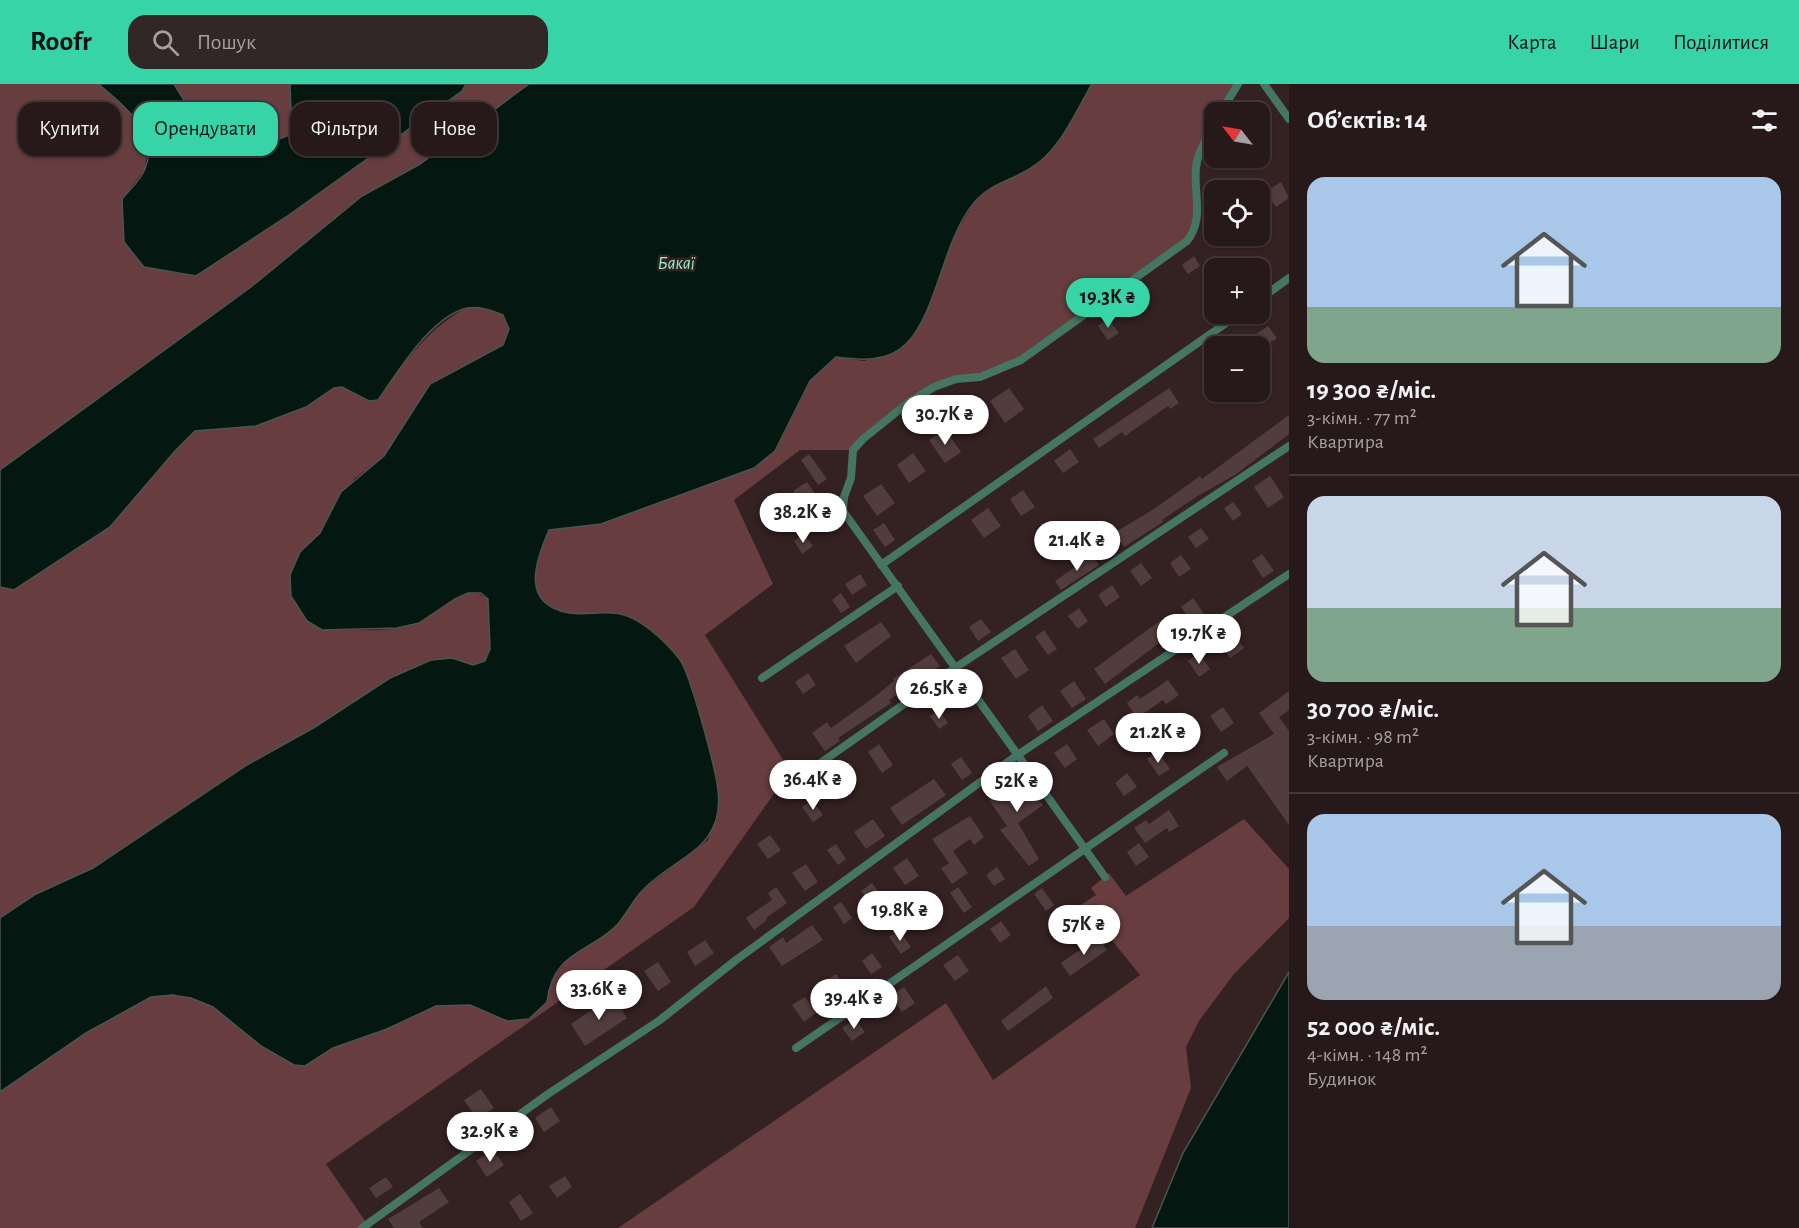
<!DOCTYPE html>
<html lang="uk">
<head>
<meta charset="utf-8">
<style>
	:root { --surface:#27191a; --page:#332627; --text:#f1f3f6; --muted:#a4a0a2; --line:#433839; --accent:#36d4a6 }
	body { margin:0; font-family:"Alegreya Sans",sans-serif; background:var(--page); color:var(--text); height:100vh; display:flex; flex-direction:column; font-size:22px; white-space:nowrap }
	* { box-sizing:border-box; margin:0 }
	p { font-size:20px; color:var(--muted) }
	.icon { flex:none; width:33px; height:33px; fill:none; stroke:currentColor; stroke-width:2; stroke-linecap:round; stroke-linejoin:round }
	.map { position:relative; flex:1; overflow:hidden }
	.panel { display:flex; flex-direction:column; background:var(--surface); width:510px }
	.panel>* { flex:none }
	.hud { position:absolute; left:18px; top:18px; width:570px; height:54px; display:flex; gap:12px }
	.needle { width:39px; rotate:301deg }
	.tools { position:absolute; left:1204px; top:18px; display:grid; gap:12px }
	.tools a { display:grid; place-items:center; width:66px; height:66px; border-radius:12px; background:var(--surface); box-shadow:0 2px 4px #0004,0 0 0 2px var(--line); font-size:30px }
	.price { position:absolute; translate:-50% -51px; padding:0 14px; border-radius:21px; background:#fff; color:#222; font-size:20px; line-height:39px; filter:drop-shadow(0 2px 3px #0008) }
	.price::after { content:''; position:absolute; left:50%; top:36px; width:18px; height:14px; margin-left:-9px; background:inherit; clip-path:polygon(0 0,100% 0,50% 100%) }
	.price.current { background:var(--accent); color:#111 }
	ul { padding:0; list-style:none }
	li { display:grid; align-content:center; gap:12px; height:318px; padding:0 18px }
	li+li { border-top:2px solid var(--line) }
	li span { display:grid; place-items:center; height:186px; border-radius:18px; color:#555 }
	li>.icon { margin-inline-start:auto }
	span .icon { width:108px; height:108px; fill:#fffc; stroke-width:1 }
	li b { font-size:26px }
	h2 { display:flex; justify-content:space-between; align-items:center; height:72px; padding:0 18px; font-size:26px }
	.tag { padding:0 21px; border-radius:18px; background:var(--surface); box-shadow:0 2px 4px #0004,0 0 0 2px var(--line); font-size:21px; line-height:54px }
	.tag.current { background:var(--accent); color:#111 }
	header { display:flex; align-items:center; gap:36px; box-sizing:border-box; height:84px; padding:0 30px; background:var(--accent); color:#111 }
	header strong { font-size:28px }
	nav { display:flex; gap:33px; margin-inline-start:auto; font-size:21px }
	.search { width:420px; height:54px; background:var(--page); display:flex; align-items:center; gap:15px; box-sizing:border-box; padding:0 21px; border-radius:18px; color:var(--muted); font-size:22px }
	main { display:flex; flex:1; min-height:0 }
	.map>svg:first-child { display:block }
	.green { fill:#673d3f }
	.water { fill:#041710; stroke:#4c5551; stroke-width:1.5 }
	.building { fill:#523d3e }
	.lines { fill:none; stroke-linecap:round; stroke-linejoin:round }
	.lane { stroke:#457563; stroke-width:8 }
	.labels { text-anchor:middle; stroke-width:5; stroke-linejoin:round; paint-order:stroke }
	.water-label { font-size:18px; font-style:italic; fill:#93f2cf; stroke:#342122 }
</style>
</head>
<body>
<header>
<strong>Roofr</strong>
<div class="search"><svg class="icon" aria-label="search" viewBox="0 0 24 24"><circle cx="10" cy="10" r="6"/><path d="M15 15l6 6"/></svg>Пошук</div>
<nav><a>Карта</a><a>Шари</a><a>Поділитися</a></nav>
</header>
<main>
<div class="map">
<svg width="1289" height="1144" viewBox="0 0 1289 1144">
	<rect width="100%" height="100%" fill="#342122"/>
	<path class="green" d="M0,0H98L125,21L148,57L145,85L122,115L196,192L286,133L462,7L466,0H529L420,80L362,112L251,203L0,386Z
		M174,0H290L293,50L264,61H229L190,26Z
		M1092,0H1238L1221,28H1215V39L1196,80L1198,127L1187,157L1000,286L934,303L853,366H800L734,416L773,500L705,551L790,687L694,823L326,1080L370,1144H0V1008L86,949L151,913L171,911L191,914L213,923L261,962L294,981L305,982L333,964L387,945L436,922L470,921L507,937L529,935L547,918L549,900L569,873L617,841L641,807L708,756C711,741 719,722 718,707C718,691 689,588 680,576C670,561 649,542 632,534C607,521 570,539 548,521C523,499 538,471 549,446L601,440L754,384L775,367L810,297L836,273L864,277L884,272L920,241L951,158L973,120L993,101L1030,85L1073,31Z
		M466,224H488L503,231L509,245L503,261L430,300L384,372L354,395L320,449L300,468L322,546C350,545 394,550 419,538C440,529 464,496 488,515L490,565L485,577L473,581L452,574L315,643L247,681L93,784L36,810L0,834V503L14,506L195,347L256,342L306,323L334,304L342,303L369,317L378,316C403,280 426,246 466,224Z
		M1244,735L1289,785V834L1234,890L1199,937L1186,963L1191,1004L1135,1144H618L946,919L993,996L1140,891L1105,848L1099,852L1086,834L1066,849L1058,836L1096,811L1091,804L1109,789L1126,812Z"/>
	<path class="water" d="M98,0H174L190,26L230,61H264L292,50L290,0H466L462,7L286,133L196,192L144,183L124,158L122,115C129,106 141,96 145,85C160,50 122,19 98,0Z
		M529,0H1092C1074,30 1061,65 1031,84C1011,97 988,100 973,120C942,159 937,229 906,260C887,279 859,276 836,273L810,297L775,367L754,384L601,440L549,446C535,478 520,520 569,529C591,532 611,524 632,534C649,542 669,561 680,576C690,589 716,686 718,706C725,767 674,772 641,808C632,818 626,831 617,841C588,870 553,867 547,918L529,935L507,937L470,921L436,922L387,945L333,964L305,982L294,981L261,962L213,923L191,914L172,911L151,913L86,949L0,1008V834L36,810L93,784L247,681L315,643L390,594L431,576L452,574L473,581L485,577L490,565L488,515L481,509H468L455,515L419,539L397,544L322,546L307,537L291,512L290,491L300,468L320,449L341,408L384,372L430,300L503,261L509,245L503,231C491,226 480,222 467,224C431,232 398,288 378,316L369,317L342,303L334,304L306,323L256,342L195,347L175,367L110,443L14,506L0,503V386L251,203L362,112L420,80Z
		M1289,888V1144H1152L1183,1069Z"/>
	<path class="building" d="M1281,98L1289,114L1276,123L1265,108Z
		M1194,172L1200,182L1188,190L1182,181Z
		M1142,208L1150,220L1139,227L1131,216Z
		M1108,234L1119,249L1108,256L1098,242Z
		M1268,242L1277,254L1265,262H1239Z
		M1009,304L1024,325L1005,339L990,317Z
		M1169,304L1179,319L1170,325L1168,322L1125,352L1122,348L1099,364L1093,355Z
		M1289,331V350L1235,391L1196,413L1162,436L1163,438L1124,463L1114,449L1154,425L1200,392L1202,395Z
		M945,345L961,368L945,379L929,356Z
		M1070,365L1079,378L1063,389L1054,377Z
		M913,369L926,387L909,399L897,381Z
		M809,370L827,395L818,401L801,376Z
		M1270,392L1284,413L1268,424L1254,403Z
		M807,398L816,411L812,413L831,439L821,446L793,407Z
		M881,400L895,419L877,432L863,412Z
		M1023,406L1035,423L1021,432L1010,415Z
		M1233,418L1242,430L1233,437L1224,424Z
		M988,424L1001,442L984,454L971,436Z
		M884,439L895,456L885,463L873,446Z
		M1201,444L1209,455L1196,464L1188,453Z
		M804,450L813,462L802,470L794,457Z
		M1262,470L1274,487L1263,494L1252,477Z
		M1092,471L1099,481L1061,506L1055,497Z
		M1181,471L1191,485L1179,493L1170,479Z
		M1141,479L1152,494L1141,502L1130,487Z
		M860,490L867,501L852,511L845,500Z
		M1112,501L1120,513L1106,523L1098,511Z
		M841,509L850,523L841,529L832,516Z
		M1193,514L1204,530L1192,539L1181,523Z
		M1079,524L1088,537L1078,545L1068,532Z
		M981,535L991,548L978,557L969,543Z
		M1161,536L1171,550L1105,600L1094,585Z
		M881,538L891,552L856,579L844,562Z
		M1044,546L1057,565L1048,571L1035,553Z
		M1233,549L1244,564L1230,574L1219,559Z
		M1015,565L1029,586L1016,595L1001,574Z
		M1199,569L1210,585L1199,593L1188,577Z
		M931,570L940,582L889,616L891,619L838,654L840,657L825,667L812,649L827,638L831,644L873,614L894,597L893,595Z
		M808,589L816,601L803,610L795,598Z
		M1168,596L1179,611L1166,620L1163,616L1137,634L1127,619L1137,611L1140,615Z
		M1074,597L1086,615L1072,624L1060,607Z
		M958,598L968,612L959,619L949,604Z
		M1289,607V626L1279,633L1289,647V741L1247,682L1227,697L1217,683L1274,650L1259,629Z
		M1042,621L1053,637L1038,647L1028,632Z
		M1223,623L1234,639L1221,648L1210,632Z
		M939,626L948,639L939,645L930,632Z
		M1104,635L1114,650L1098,662L1087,646Z
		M879,660L893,681L882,689L868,668Z
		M1067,660L1077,675L1065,684L1054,669Z
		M1158,668L1170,685L1159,692L1147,675Z
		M961,673L972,689L962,696L951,680Z
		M1014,681L1043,721L1018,739L1039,775L1029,782L1000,746L1007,742L989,716L1014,699L1006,687Z
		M844,689L853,702L843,709L833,696Z
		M1127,689L1137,703L1124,712L1115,699Z
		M934,695L946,711L902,741L890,724Z
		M812,716L823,731L813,738L802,723Z
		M1169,726L1179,742L1169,748L1167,744L1145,759L1134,744L1146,736L1149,740Z
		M970,732L984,753L974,761L970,755L953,767L968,789L952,800L941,784L949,779L932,755Z
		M873,735L885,752L866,765L854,748Z
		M770,751L781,766L768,775L757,760Z
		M1139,759L1149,773L1136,782L1127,768Z
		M836,760L846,775L838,781L827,766Z
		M907,774L919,792L905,801L893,784Z
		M806,780L818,798L805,807L792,789Z
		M997,783L1005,795L994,802L986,791Z
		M872,799L884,816L873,824L861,807Z
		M776,803L787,819L766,834L767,836L754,846L746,834L772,816L768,809Z
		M958,803L972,823L964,829L950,809Z
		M1042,804L1054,821L1046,827L1034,810Z
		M841,818L852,834L844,840L833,823Z
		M1001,837L1011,851L1000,859L990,845Z
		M812,841L823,856L782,882L769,863L783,853L786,859Z
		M899,846L911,863L901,870L889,853Z
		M1098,853L1107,866L1070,892L1061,879Z
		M705,856L714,869L695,882L687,868Z
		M872,869L882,883L871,890L862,877Z
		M958,871L969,887L955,897L943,881Z
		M658,878L671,898L658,907L644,887Z
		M836,890L846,904L835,912L825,897Z
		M1046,902L1053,914L1008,947L1001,937Z
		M904,903L915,919L902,928L891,912Z
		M612,912L627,934L585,962L571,940Z
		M805,913L816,929L804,938L792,921Z
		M855,935L865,948L852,957L842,944Z
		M481,1005L494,1024L477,1035L464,1016Z
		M551,1023L560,1037L544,1048L535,1034Z
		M461,1035L468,1046L454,1056L447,1045Z
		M493,1066L504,1081L487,1093L476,1077Z
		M565,1092L572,1103L557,1114L549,1102Z
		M386,1093L393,1103L376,1114L369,1104Z
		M439,1104L449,1118L419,1138L423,1144H394L388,1135Z
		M520,1110L533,1129L521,1137L509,1118Z"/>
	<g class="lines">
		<path class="lane" d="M1264,0L1289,35
			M1221,28L1238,0
			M1260,215L1289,194
			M881,481L1239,230
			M762,594L898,502
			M805,690L955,584L1289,362
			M1105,793L843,427L844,413L851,394L853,366L863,355L909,318L934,303L956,295L980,293L1021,276L1187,157C1205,134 1193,109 1196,83C1198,67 1208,53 1215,39
			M796,964L1224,669
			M362,1144L548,1010L660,936L736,876L1016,672L1289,490"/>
	</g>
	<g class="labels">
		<g class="water-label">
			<text x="676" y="185">Бакаї</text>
		</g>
	</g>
</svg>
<div class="tools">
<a><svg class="needle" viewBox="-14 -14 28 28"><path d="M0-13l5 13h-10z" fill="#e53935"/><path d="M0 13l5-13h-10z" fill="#a4a0a2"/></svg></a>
<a><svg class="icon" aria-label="locate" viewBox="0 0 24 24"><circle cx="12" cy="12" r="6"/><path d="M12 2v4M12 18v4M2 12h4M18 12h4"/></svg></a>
<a>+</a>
<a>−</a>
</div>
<b class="price current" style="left:1108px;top:245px">19.3K ₴</b>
<b class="price" style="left:945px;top:362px">30.7K ₴</b>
<b class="price" style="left:803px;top:460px">38.2K ₴</b>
<b class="price" style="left:1077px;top:488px">21.4K ₴</b>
<b class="price" style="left:1199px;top:581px">19.7K ₴</b>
<b class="price" style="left:939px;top:636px">26.5K ₴</b>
<b class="price" style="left:1158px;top:680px">21.2K ₴</b>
<b class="price" style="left:813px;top:727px">36.4K ₴</b>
<b class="price" style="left:1017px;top:729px">52K ₴</b>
<b class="price" style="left:900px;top:858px">19.8K ₴</b>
<b class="price" style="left:1084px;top:872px">57K ₴</b>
<b class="price" style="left:599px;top:937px">33.6K ₴</b>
<b class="price" style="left:854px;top:946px">39.4K ₴</b>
<b class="price" style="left:490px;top:1079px">32.9K ₴</b>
<div class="hud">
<a class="tag">Купити</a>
<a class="tag current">Орендувати</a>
<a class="tag">Фільтри</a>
<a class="tag">Нове</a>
</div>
</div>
<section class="panel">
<h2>Об’єктів: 14<svg class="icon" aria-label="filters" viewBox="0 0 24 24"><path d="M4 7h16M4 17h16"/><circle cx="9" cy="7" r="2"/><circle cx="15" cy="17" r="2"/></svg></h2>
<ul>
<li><span style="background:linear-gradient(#a9c7e8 70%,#7fa58c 0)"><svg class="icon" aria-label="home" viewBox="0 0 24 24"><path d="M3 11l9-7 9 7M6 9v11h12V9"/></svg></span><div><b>19 300 ₴/міс.</b><p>3-кімн. · 77 m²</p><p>Квартира</p></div></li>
<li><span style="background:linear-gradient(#c9d6e8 60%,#7fa58c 0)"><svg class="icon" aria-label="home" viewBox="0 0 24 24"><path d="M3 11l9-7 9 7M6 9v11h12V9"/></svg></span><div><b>30 700 ₴/міс.</b><p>3-кімн. · 98 m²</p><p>Квартира</p></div></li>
<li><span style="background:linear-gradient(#a9c7e8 60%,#9aa5b1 0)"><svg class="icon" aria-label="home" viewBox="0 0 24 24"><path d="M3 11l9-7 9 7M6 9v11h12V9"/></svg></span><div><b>52 000 ₴/міс.</b><p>4-кімн. · 148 m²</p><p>Будинок</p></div></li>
</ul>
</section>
</main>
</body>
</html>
